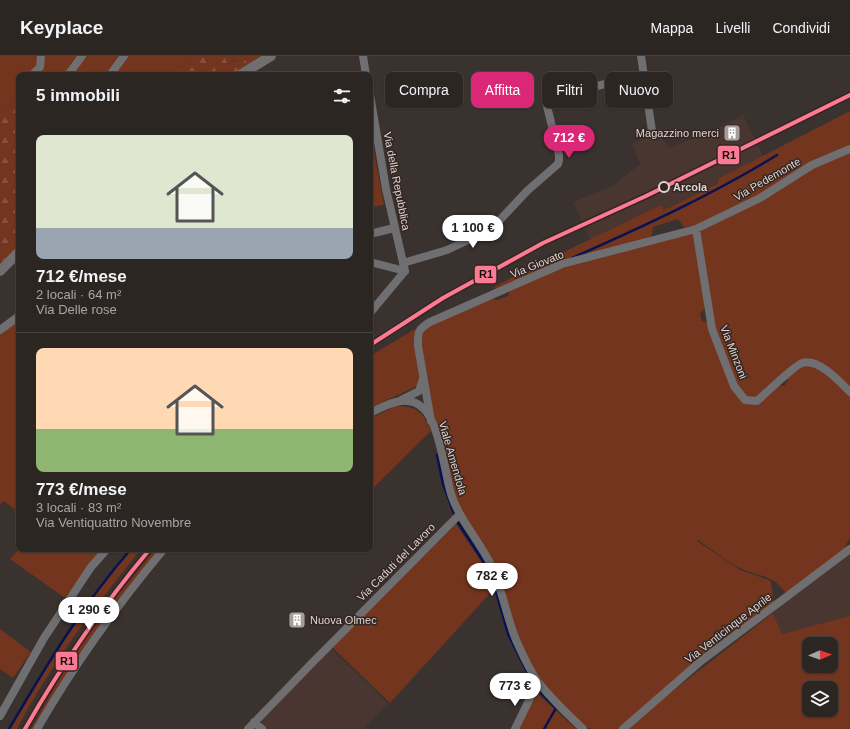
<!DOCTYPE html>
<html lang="it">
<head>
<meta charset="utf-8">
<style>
	:root { --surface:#2c2623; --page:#383230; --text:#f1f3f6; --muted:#a6a5a6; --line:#484341; --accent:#db2777 }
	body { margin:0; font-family:Helvetica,sans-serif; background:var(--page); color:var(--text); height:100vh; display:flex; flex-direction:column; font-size:15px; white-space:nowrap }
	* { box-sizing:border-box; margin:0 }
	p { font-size:13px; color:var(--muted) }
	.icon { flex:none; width:22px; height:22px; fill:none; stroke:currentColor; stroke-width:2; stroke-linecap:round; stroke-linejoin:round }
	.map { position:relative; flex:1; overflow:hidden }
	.panel { position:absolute; left:16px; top:16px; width:357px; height:480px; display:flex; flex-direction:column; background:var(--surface); border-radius:8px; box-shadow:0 1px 3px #0004,0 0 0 1px var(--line) }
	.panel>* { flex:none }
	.hud { position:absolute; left:385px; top:16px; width:380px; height:36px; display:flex; gap:8px }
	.needle { width:26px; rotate:88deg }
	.tools { position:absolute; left:802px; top:581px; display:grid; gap:8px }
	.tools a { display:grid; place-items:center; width:36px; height:36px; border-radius:8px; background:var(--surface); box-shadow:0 1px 3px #0004,0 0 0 1px var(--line); font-size:20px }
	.price { position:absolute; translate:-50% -34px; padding:0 9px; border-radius:14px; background:#fff; color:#222; font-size:13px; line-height:26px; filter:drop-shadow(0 1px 2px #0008) }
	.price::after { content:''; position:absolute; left:50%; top:24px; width:12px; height:9px; margin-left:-6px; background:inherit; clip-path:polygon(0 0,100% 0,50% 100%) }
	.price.on { background:var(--accent); color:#fff }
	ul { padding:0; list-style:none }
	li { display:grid; align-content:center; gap:8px; height:212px; padding:0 20px }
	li+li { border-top:1px solid var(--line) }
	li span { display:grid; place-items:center; height:124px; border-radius:8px; color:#555 }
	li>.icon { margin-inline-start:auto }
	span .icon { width:72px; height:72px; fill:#fffc; stroke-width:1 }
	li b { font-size:17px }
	h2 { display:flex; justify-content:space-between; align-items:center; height:48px; padding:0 20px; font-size:17px }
	.pill { padding:0 14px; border-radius:8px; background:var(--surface); box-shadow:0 1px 3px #0004,0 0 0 1px var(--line); font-size:14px; line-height:36px }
	.pill.on { background:var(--accent); color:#fff }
	header { display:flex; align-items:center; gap:24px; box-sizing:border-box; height:56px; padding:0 20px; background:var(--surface); border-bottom:1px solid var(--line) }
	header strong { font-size:19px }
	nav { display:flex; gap:22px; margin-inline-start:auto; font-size:14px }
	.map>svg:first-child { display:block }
	.built { fill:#4a3630 }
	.green { fill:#73351d; fill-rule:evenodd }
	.forest { fill:url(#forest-firs) }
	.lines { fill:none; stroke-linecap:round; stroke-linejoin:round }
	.stream { stroke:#061353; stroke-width:2.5 }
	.minor { stroke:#6f6e70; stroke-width:8 }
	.major { stroke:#716e6f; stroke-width:10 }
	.rail-1-casing { stroke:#342622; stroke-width:7 }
	.rail-1 { stroke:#fe7a93; stroke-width:4 }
	.stop-dot { fill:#342622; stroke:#dfd6d3; stroke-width:2 }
	.labels { text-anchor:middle; stroke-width:3; stroke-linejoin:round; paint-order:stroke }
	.poi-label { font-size:11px; fill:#dfd6d3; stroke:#342622; text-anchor:end }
	.street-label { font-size:11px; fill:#dfd6d3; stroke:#342622 }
	.stop-label { font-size:11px; font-weight:bold; fill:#dfd6d3; stroke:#342622; text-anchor:start }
	.line-badge { stroke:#342622; stroke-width:1.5 }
	.pale-badge-label { font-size:11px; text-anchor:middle; font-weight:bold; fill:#111 }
</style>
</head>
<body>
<header>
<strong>Keyplace</strong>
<nav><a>Mappa</a><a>Livelli</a><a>Condividi</a></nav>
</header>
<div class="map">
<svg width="850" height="673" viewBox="0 0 850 673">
	<defs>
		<pattern id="forest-firs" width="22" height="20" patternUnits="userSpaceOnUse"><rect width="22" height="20" fill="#73351d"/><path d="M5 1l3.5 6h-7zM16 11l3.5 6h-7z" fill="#86523d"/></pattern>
	</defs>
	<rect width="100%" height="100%" fill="#3a322f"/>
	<path class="built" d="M743,59L763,100L718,124L720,127L663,154L661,149L590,184L573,146L614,129L640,108L632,88L650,79L659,78L669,92L714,74Z
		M850,495V610H831V588L801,573L782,578L773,557L776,554L775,551Z
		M330,592L388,647L363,673H254Z"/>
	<path class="green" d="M0,0H193L168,19H19V38L8,51L0,65Z
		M224,0H263L247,9L236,4L228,8Z
		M850,55V91L759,140L699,169L684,171L678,163L653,171L651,183L606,194L496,235L494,231L522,216L525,218L541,210L543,206L661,149L664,154L719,127L718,123Z
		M370,91H373L384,149L370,151Z
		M850,95V335L809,305L757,343H745L735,330L713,272L697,173L794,122Z
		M695,174L708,248L700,258L702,265L710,267L744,345L758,346L777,329L784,330L788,325V319L801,308L820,312L850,338V481L842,498L787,539C773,517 760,522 740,512C725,505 712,493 698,484L697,485L740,514L769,524L771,526L774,549L621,673H592L583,670L539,626L524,597L499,524L458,453L424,323L420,274L488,242L498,244L508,240L511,232L562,209Z
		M19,263V457L4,445L0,448V276Z
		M415,273L416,299L421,319L417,330L370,352V300Z
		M395,350C417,350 423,356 431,375L370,435V363Z
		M456,468L484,510L493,534L390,647L332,591Z
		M19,493H103L65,542L10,503Z
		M130,493H141C95,550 51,608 17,673H9L50,603L105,524Z
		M155,493H161L36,673H31C47,644 64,614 82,587C104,554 131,524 155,493Z
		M773,557L782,578L850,560V673H624ZM809,588H831V610H809ZM809,632H831V654H809Z
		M0,573L31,596L13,622L0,613Z
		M536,635L541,641L576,673H518Z"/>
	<path class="forest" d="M193,0H224L228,8L243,2L246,5L247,9L233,19H168Z
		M19,38V190L0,208V65L8,51Z"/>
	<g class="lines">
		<path class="stream" d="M572,202C642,171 712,139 777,99
			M437,399L443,428L455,460
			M457,465L485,508L495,532L508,578L534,630
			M537,633L556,652L544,673
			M9,673C46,610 83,548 131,493"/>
		<path class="minor" d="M363,0L366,19
			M641,0L652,75
			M32,19L40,11L41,0
			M68,19L82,0
			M110,19L124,0
			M370,39L386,133L405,215
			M696,173L712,273L734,330L745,344L757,345C765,338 795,309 802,307C819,302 840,326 850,336
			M370,178L394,172
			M370,206L405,215
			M403,207L447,194L485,176L498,166L527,135L558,108L559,104V99L545,42L614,26L644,23
			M370,257L405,215
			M0,274L19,260
			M401,344L419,335L423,323
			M370,357C386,349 407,337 423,352C439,366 445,417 451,438C459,463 478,483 490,507C502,532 506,559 516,584C522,597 530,616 539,627C552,644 568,658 583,673
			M431,365L418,290C418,276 417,274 430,266L562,208L696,173L760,142L812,109L850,93
			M0,660L44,582L91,511L107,493
			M254,666L262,673
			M37,673C74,609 117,549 164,493
			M248,673L312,607L460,458
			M515,673L538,626
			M623,673L701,605L850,493"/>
		<path class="major" d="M240,19L271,0
			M0,215L19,196"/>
		<g class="rail-1-casing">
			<path id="rail-1" d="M370,289L443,242L543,187L646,140L850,39
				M25,673C61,610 103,549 150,493"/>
		</g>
		<use href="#rail-1" class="rail-1"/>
	</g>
	<defs>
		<g id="building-square" transform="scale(0.9)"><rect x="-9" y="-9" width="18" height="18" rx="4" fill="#a59d9a" stroke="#342622"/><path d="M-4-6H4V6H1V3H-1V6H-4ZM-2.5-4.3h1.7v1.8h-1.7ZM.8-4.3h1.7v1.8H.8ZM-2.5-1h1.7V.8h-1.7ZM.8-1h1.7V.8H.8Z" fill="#fff"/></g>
	</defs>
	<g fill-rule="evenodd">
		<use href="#building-square" x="732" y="77"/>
		<use href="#building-square" x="297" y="564"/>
	</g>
	<circle class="stop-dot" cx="664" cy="131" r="5"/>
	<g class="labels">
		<g class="poi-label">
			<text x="719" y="81">Magazzino merci</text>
			<text x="310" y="568" text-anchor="start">Nuova Olmec</text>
		</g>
		<g class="street-label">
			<text transform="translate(767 123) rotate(-30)" y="4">Via Pedemonte</text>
			<text transform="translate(397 125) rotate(79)" y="4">Via della Repubblica</text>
			<text transform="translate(537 208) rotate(-22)" y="4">Via Giovato</text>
			<text transform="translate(734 296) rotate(69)" y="4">Via Minzoni</text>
			<text transform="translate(453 402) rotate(74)" y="4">Viale Amendola</text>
			<text transform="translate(396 506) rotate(-45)" y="4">Via Caduti del Lavoro</text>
			<text transform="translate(728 572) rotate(-38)" y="4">Via Venticinque Aprile</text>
		</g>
		<g class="stop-label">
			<text x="673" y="135">Arcola</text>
		</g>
	</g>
	<g class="line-badge">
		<rect x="717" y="89" width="23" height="20" rx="4" fill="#fe7a93"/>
		<rect x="474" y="209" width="23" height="19" rx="4" fill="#fe7a93"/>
		<rect x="55" y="595" width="23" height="20" rx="4" fill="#fe7a93"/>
	</g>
	<g class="pale-badge-label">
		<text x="729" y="103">R1</text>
		<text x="486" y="222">R1</text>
		<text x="67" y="609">R1</text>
	</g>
</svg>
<div class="tools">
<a><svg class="needle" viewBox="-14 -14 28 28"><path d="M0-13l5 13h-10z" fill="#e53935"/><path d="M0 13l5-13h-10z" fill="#a6a5a6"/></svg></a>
<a><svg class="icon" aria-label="layers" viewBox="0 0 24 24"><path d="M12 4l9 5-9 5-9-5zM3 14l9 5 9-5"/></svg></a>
</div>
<b class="price on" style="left:569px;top:103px">712 €</b>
<b class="price" style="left:473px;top:193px">1 100 €</b>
<b class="price" style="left:492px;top:541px">782 €</b>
<b class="price" style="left:89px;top:575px">1 290 €</b>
<b class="price" style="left:515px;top:651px">773 €</b>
<div class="hud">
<a class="pill">Compra</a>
<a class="pill on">Affitta</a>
<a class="pill">Filtri</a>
<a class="pill">Nuovo</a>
</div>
<section class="panel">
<h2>5 immobili<svg class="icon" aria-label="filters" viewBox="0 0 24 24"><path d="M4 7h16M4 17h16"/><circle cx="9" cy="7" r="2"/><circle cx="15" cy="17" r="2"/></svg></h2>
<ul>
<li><span style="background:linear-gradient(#dfe7d0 75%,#9aa5b1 0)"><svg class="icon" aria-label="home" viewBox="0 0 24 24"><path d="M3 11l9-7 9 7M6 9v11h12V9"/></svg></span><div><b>712 €/mese</b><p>2 locali · 64 m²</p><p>Via Delle rose</p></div></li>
<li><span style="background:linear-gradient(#ffd9b3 65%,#8fb573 0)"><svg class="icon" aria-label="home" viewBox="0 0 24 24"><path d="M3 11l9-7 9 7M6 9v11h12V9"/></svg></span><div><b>773 €/mese</b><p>3 locali · 83 m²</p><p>Via Ventiquattro Novembre</p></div></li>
</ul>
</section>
</div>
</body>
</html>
